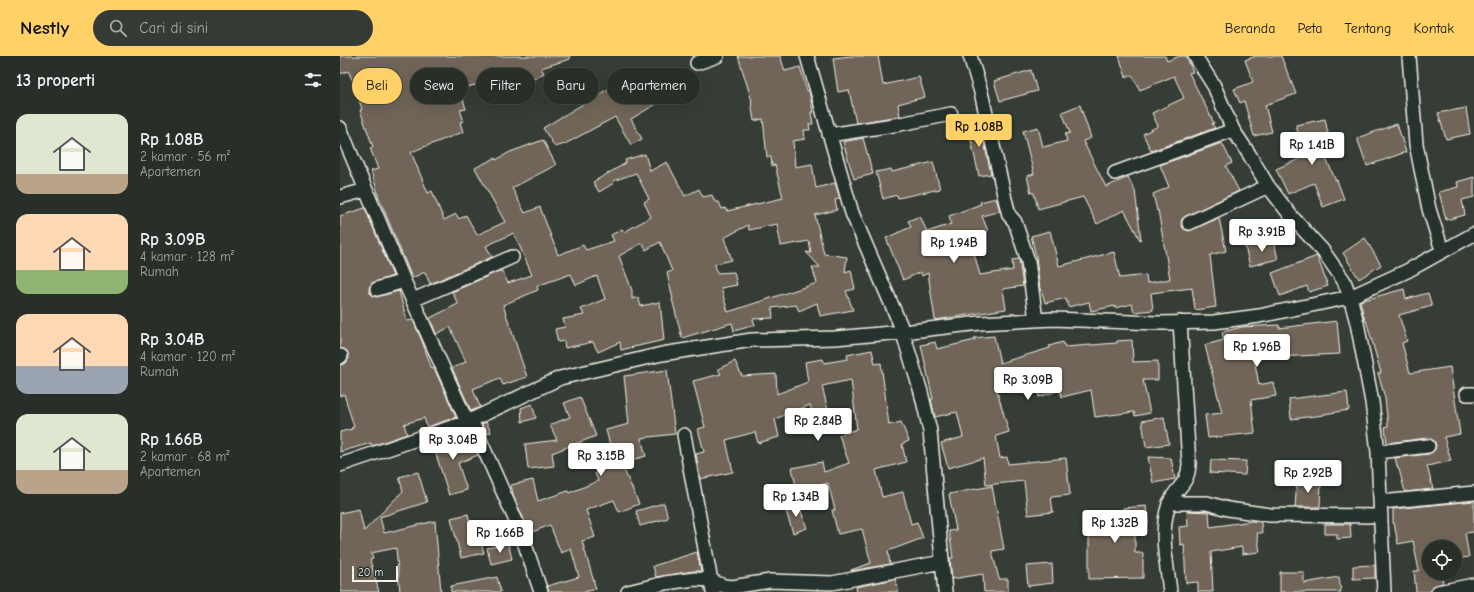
<!DOCTYPE html>
<html lang="id">
<head>
<meta charset="utf-8">
<style>
	:root { --surface:#282e28; --page:#343a34; --text:#f1f3f6; --muted:#a5a8a8; --line:#444a45; --accent:#ffd166 }
	body { margin:0; font-family:"Comic Neue",sans-serif; background:var(--page); color:var(--text); height:100vh; display:flex; flex-direction:column; font-size:15px; white-space:nowrap }
	* { box-sizing:border-box; margin:0 }
	p { font-size:13px; color:var(--muted) }
	.icon { flex:none; width:22px; height:22px; fill:none; stroke:currentColor; stroke-width:2; stroke-linecap:round; stroke-linejoin:round }
	.map { position:relative; flex:1; overflow:hidden }
	.sheet { display:flex; flex-direction:column; background:var(--surface); width:340px }
	.sheet>* { flex:none }
	.banner { position:absolute; left:12px; top:12px; width:380px; height:36px; display:flex; gap:8px }
	.fabs { position:absolute; left:1082px; top:484px; display:grid; gap:8px }
	.fabs a { display:grid; place-items:center; width:40px; height:40px; border-radius:50%; background:var(--surface); box-shadow:0 4px 16px #0002,0 0 0 1px var(--line); font-size:20px }
	.scale { position:absolute; left:12px; bottom:10px; width:46px; box-sizing:border-box; padding-left:4px; border:2px solid #f4f1e8; border-top:0; font-size:11px; line-height:14px; white-space:nowrap; color:#f4f1e8; -webkit-text-stroke:3px #26332d; paint-order:stroke }
	.price { position:absolute; translate:-50% -34px; padding:0 9px; border-radius:4px; background:#fff; color:#222; font-size:13px; line-height:26px; filter:drop-shadow(0 1px 2px #0008) }
	.price::after { content:''; position:absolute; left:50%; top:24px; width:12px; height:9px; margin-left:-6px; background:inherit; clip-path:polygon(0 0,100% 0,50% 100%) }
	.price.selected { background:var(--accent); color:#111 }
	ul { padding:0; list-style:none }
	li { display:flex; align-items:center; gap:12px; height:100px; padding:0 16px }
	li span { display:grid; place-items:center; flex:none; width:112px; height:80px; border-radius:12px; color:#555 }
	li>.icon { margin-inline-start:auto }
	span .icon { width:48px; height:48px; fill:#fffc; stroke-width:1 }
	li b { font-size:17px }
	h2 { display:flex; justify-content:space-between; align-items:center; height:48px; padding:0 16px; font-size:17px }
	.tag { padding:0 14px; border-radius:18px; background:var(--surface); box-shadow:0 4px 16px #0002,0 0 0 1px var(--line); font-size:14px; line-height:36px }
	.tag.selected { background:var(--accent); color:#111 }
	header { display:flex; align-items:center; gap:24px; box-sizing:border-box; height:56px; padding:0 20px; background:var(--accent); color:#111 }
	header strong { font-size:19px }
	nav { display:flex; gap:22px; margin-inline-start:auto; font-size:14px }
	.search { width:280px; height:36px; background:var(--page); display:flex; align-items:center; gap:10px; box-sizing:border-box; padding:0 14px; border-radius:22px; color:var(--muted); font-size:15px }
	main { display:flex; flex:1; min-height:0 }
	.map>svg:first-child { display:block }
	.building { fill:#706559; stroke:#f4f1e8; fill-rule:evenodd }
	.lines { fill:none; stroke-linecap:round; stroke-linejoin:round }
	.minor-casing { stroke:#f4f1e8; stroke-width:16 }
	.minor { stroke:#26332d; stroke-width:13 }
</style>
</head>
<body>
<header>
<strong>Nestly</strong>
<div class="search"><svg class="icon" aria-label="search" viewBox="0 0 24 24"><circle cx="10" cy="10" r="6"/><path d="M15 15l6 6"/></svg>Cari di sini</div>
<nav><a>Beranda</a><a>Peta</a><a>Tentang</a><a>Kontak</a></nav>
</header>
<main>
<section class="sheet">
<h2>13 properti<svg class="icon" aria-label="filters" viewBox="0 0 24 24"><path d="M4 7h16M4 17h16"/><circle cx="9" cy="7" r="2"/><circle cx="15" cy="17" r="2"/></svg></h2>
<ul>
<li><span style="background:linear-gradient(#dfe7d0 75%,#b9a48a 0)"><svg class="icon" aria-label="home" viewBox="0 0 24 24"><path d="M3 11l9-7 9 7M6 9v11h12V9"/></svg></span><div><b>Rp 1.08B</b><p>2 kamar · 56 m²</p><p>Apartemen</p></div></li>
<li><span style="background:linear-gradient(#ffd9b3 70%,#8fb573 0)"><svg class="icon" aria-label="home" viewBox="0 0 24 24"><path d="M3 11l9-7 9 7M6 9v11h12V9"/></svg></span><div><b>Rp 3.09B</b><p>4 kamar · 128 m²</p><p>Rumah</p></div></li>
<li><span style="background:linear-gradient(#ffd9b3 65%,#9aa5b1 0)"><svg class="icon" aria-label="home" viewBox="0 0 24 24"><path d="M3 11l9-7 9 7M6 9v11h12V9"/></svg></span><div><b>Rp 3.04B</b><p>4 kamar · 120 m²</p><p>Rumah</p></div></li>
<li><span style="background:linear-gradient(#dfe7d0 70%,#b9a48a 0)"><svg class="icon" aria-label="home" viewBox="0 0 24 24"><path d="M3 11l9-7 9 7M6 9v11h12V9"/></svg></span><div><b>Rp 1.66B</b><p>2 kamar · 68 m²</p><p>Apartemen</p></div></li>
</ul>
</section>
<div class="map">
<svg width="1134" height="536" viewBox="0 0 1134 536">
	<rect width="100%" height="100%" fill="#353d36"/>
	<filter id="ink" filterUnits="userSpaceOnUse"><feTurbulence type="fractalNoise" baseFrequency=".025" numOctaves="2"/><feDisplacementMap in="SourceGraphic" scale="8" xChannelSelector="R" yChannelSelector="G"/><feConvolveMatrix kernelMatrix="1 2 1 2 8 2 1 2 1" color-interpolation-filters="sRGB"/></filter>
	<g filter="url(#ink)">
		<path class="building" d="M0,0H230V3L201,12L204,17L187,27L179,13L150,23V25L120,33L126,53L120,54L124,65L120,66L123,76L71,96L88,137L92,135L104,164L116,158L119,163L126,159L137,179L165,166L135,112L155,102L156,104L170,96L203,84L216,109L172,132L185,157L200,151L218,199L243,189L246,194L274,185L271,179L282,173L284,176L311,161L304,146L309,143L296,117L273,125L274,127L259,136L253,126L286,107L285,104L305,98L310,115L327,106L345,140L359,133L363,141L372,139L375,146H379L382,153L385,152L387,155L443,142L435,109L432,110L431,101H427L423,63L414,65L411,46L412,45L398,0H440L445,15L460,11L467,35L469,34L473,56H471L473,68H469L470,74H464L465,83L453,85L455,111L472,108L476,132L495,127L500,142L495,144L497,154L475,159L484,198L507,201L505,216L511,214L515,233L506,235L513,254L480,260L477,247L459,255L456,249L432,252L433,262L413,263L415,269L394,275L392,267L342,282L332,243H333L327,217L332,215L320,186L306,194L302,187L279,200L292,234V243L298,241L301,250L320,246L324,284L281,294L280,286L258,296L253,286L225,292L224,285L218,286L215,273L225,271L223,263L244,259L241,253L265,243L257,220L236,229L231,218L197,230L198,234L163,249L187,321L163,329L160,322L133,333L140,351L131,355L112,312L126,306L110,271L96,278L90,262L118,248L112,236L159,215H162L168,227L192,219L174,177L146,190L152,201L90,228L85,216L72,222L37,137H38L31,115L38,113L30,92L33,91L20,54L22,53L17,38L19,37L8,15L0,18ZM437,168L441,190L469,185L471,197L466,196L480,211H472L477,227L388,256L381,232L397,229L394,216L377,217L375,208L392,204L384,182L408,169L409,174Z
			M511,0H538L543,29L579,21L585,41L558,48L560,60L516,67L509,34L498,36L493,2Z
			M779,0H825L827,5L840,0H846L853,16L849,17L874,67L872,68L875,72L811,95L803,78L818,70L812,57L844,42L834,20L800,34L792,19L786,21Z
			M916,0H941L956,38L925,49L932,76L914,80L904,45L900,47L894,33L913,26L905,4Z
			M691,14L697,35L660,45L654,25Z
			M318,22L328,41L291,63L302,83L291,89L275,61L225,88L215,91L203,72L268,33L269,35L284,27L289,37Z
			M740,49L751,82L743,85L766,131L788,121L795,135L801,183L800,184L784,154L757,168L743,141L698,153L694,137H691L687,120L694,118L683,75L698,71L703,91L727,85L725,78L730,77L722,56Z
			M1126,52L1130,78L1106,83L1098,57Z
			M639,63L651,118L639,120L627,66Z
			M985,63L988,77L976,80L996,125L997,124L1004,143L983,151L974,127L948,138L936,113L964,101L956,69Z
			M1057,68L1066,96L1027,110L1017,82Z
			M523,82L533,118L514,123L503,86Z
			M882,87L892,107L886,110L899,135L846,160L842,163L841,167L844,173L849,175L879,162L886,195L870,199L876,251L855,254L852,232L811,237L813,254L794,256L792,248L775,252V250L751,255L749,246L728,251L726,242L705,247L701,232L700,233L696,200L691,180L710,175L719,210L774,196L780,222L806,219L807,227L830,223L818,154L817,155L813,138L829,131L820,109Z
			M593,106L600,133L558,142L557,139L543,143L536,116L551,113L552,116Z
			M1134,121V141L1122,144L1125,159L1106,164L1099,136L1118,131L1117,126Z
			M656,142L660,155L642,160L648,175L630,182L640,219L673,214L672,204L679,203L683,230L663,233L666,253L595,264L588,217L582,220L581,216L563,224L546,182L571,171L568,165L580,160L587,176L611,168L609,160L641,148L640,146Z
			M25,152L53,220L32,227L29,232V236L32,239L36,241L59,235L67,265L73,264L82,285L92,313L94,312L116,361L87,371L84,362L64,368L67,378L32,390L31,387L0,396V376L12,373L11,372L14,371L4,338L0,340V309L6,307L9,302L7,295L0,292V160Z
			M1025,182L1041,209L1019,223L1003,197Z
			M933,183L938,203L910,210L905,191Z
			M977,200L988,230L969,236L967,230L940,240L932,217Z
			M1064,233L1066,243L1088,237L1092,250L1059,259L1067,285L1062,287L1070,317L1110,311L1120,378L1104,381L1111,405L1087,410L1093,433L1065,436L1059,413H1058L1055,402L1089,398L1095,393L1096,389L1094,385L1087,382L1047,387L1045,371L1048,370L1045,342L1038,317H1041L1026,264L1025,265L1020,245Z
			M997,265L1000,298L914,302L919,329L933,326L936,340L911,344L915,377L868,382L865,359L882,357L865,289L884,284L882,276L902,271L939,269V272Z
			M654,280L660,307L710,292L709,290L723,286L725,291L777,287V285L792,284L793,306L818,305V324H803L810,357L795,360L794,356L755,361L751,334L722,341L720,334L699,341L694,321L656,332L669,376L656,380L660,402L667,401L668,408L726,402L730,439L711,441L713,456L688,459L684,425L646,429L643,402L608,412L601,387L623,381L617,356L595,361L591,343H593L581,289L595,286L597,293L635,284L634,282Z
			M532,294L535,308L541,307L549,369L561,366L569,385L562,388L566,406L536,414L542,441L563,436L571,468L577,466L583,482L548,495L550,508L511,515V514L531,507L522,473L498,478L492,454H495L488,427L457,434L452,412L482,406L484,416L509,407L499,379L517,373L511,324L482,330L490,362L475,366L470,349L435,363L439,381L418,387L415,376L386,384L393,416L360,423L356,398L364,396L358,373L365,371L353,325L381,318L378,313L395,305L402,320L436,318L437,338L468,326L465,306L483,303L484,307L508,303L507,299Z
			M327,314L335,378L301,382L306,400L281,407L299,448L279,456L274,444L246,454L255,481L242,485L256,533L244,536H209L207,530L239,521L231,493L221,497L210,469L190,477L174,442L171,429L193,424L198,445L228,435L229,437L258,425L255,417L275,408L266,374L289,368L284,320Z
			M1007,336L1009,354L984,358V359L951,363L949,343Z
			M240,341L256,380L212,397L214,410L188,413L185,388L217,384L210,369L230,361L224,347Z
			M192,348L196,362L182,366L181,352Z
			M824,361L829,388L806,391L802,365Z
			M146,366L151,376L146,378L142,368Z
			M127,374L131,383L111,389L113,397L136,394L138,399L118,407L127,434L109,439L92,386Z
			M808,401L831,402L835,423L813,427Z
			M871,404L906,405L905,419L870,417Z
			M78,416L87,446L40,461L44,477L95,465L101,536H60L56,492L31,497L33,503L30,504L39,536H0V457L19,453L24,475L63,435L59,421Z
			M957,425L981,426L980,451H955Z
			M652,430L664,493L652,495L659,523H668V536H644L643,518L612,523L610,502H613L609,475L616,474L609,438Z
			M1134,445V476L1125,477L1129,501L1115,503V491H1089V517H1101L1103,527L1093,530L1090,536H1076L1074,515H1079L1073,485L1058,488L1054,467H1053V453Z
			M324,447L328,462L300,470L296,455Z
			M458,447L467,472L453,477L445,452Z
			M806,450L808,468L795,469V497H803V522L749,523V475H745L746,457L783,458V452Z
			M847,455L869,456L870,471L912,465L921,466L922,477H917L920,496L902,498V491L871,496L873,536H858V526L846,527L844,488L840,489L839,471L848,470Z
			M128,458L133,483L140,482L144,497L121,502L111,462Z
			M985,468H1010L1011,482L997,483V478H985Z
			M168,487L172,503L151,508L147,492Z
			M357,496L361,515H354L316,521L313,510Z
			M712,508L713,527L688,530L686,510Z
			M1035,509V522L1013,523V510Z
			M940,516H964V527L999,521L1001,536H940Z
			M157,521L161,536H111V530Z
			M555,523L559,536H517L516,531Z"/>
		<g class="lines">
			<g class="minor-casing">
				<path id="minor" d="M467,0L512,157L560,268L581,336L590,375L605,536
					M630,0L641,36L665,143L669,159L675,166L688,205L696,264
					M855,0L874,30L893,74L909,98L928,130L951,160L983,195L1004,225L1010,241L1017,267L1032,346L1038,396L1044,536
					M1069,0L1076,88L1089,153L1102,194
					M357,7L377,0
					M0,72L64,225L127,366
					M489,79L560,68L611,58
					M775,117L893,74
					M0,141L26,134
					M849,167L928,130
					M37,233L64,225
					M73,244L172,201
					M0,301L1,300
					M1127,338H1134
					M131,364L180,474L201,536
					M344,379L373,536
					M1038,396L1088,390
					M0,409L127,366L220,322L322,298L412,284L495,282L563,276L640,267L713,263L817,267L874,266L919,260L1010,241L1067,215L1134,178
					M1041,446L1134,437
					M829,447H867L888,453L930,459L1041,460
					M288,536L325,527L355,523L370,524L384,530L392,531L430,525L492,527L602,506
					M830,536C827,507 819,477 829,448C836,430 848,430 849,408L840,266
					M1098,536L1134,529"/>
			</g>
			<use href="#minor" class="minor"/>
		</g>
	</g>
</svg>
<div class="fabs">
<a><svg class="icon" aria-label="locate" viewBox="0 0 24 24"><circle cx="12" cy="12" r="6"/><path d="M12 2v4M12 18v4M2 12h4M18 12h4"/></svg></a>
</div>
<div class="scale">20 m</div>
<b class="price selected" style="left:639px;top:92px">Rp 1.08B</b>
<b class="price" style="left:972px;top:110px">Rp 1.41B</b>
<b class="price" style="left:922px;top:197px">Rp 3.91B</b>
<b class="price" style="left:614px;top:208px">Rp 1.94B</b>
<b class="price" style="left:917px;top:312px">Rp 1.96B</b>
<b class="price" style="left:688px;top:345px">Rp 3.09B</b>
<b class="price" style="left:478px;top:386px">Rp 2.84B</b>
<b class="price" style="left:113px;top:405px">Rp 3.04B</b>
<b class="price" style="left:261px;top:421px">Rp 3.15B</b>
<b class="price" style="left:968px;top:438px">Rp 2.92B</b>
<b class="price" style="left:456px;top:462px">Rp 1.34B</b>
<b class="price" style="left:775px;top:488px">Rp 1.32B</b>
<b class="price" style="left:160px;top:498px">Rp 1.66B</b>
<div class="banner">
<a class="tag selected">Beli</a>
<a class="tag">Sewa</a>
<a class="tag">Filter</a>
<a class="tag">Baru</a>
<a class="tag">Apartemen</a>
</div>
</div>
</main>
</body>
</html>
